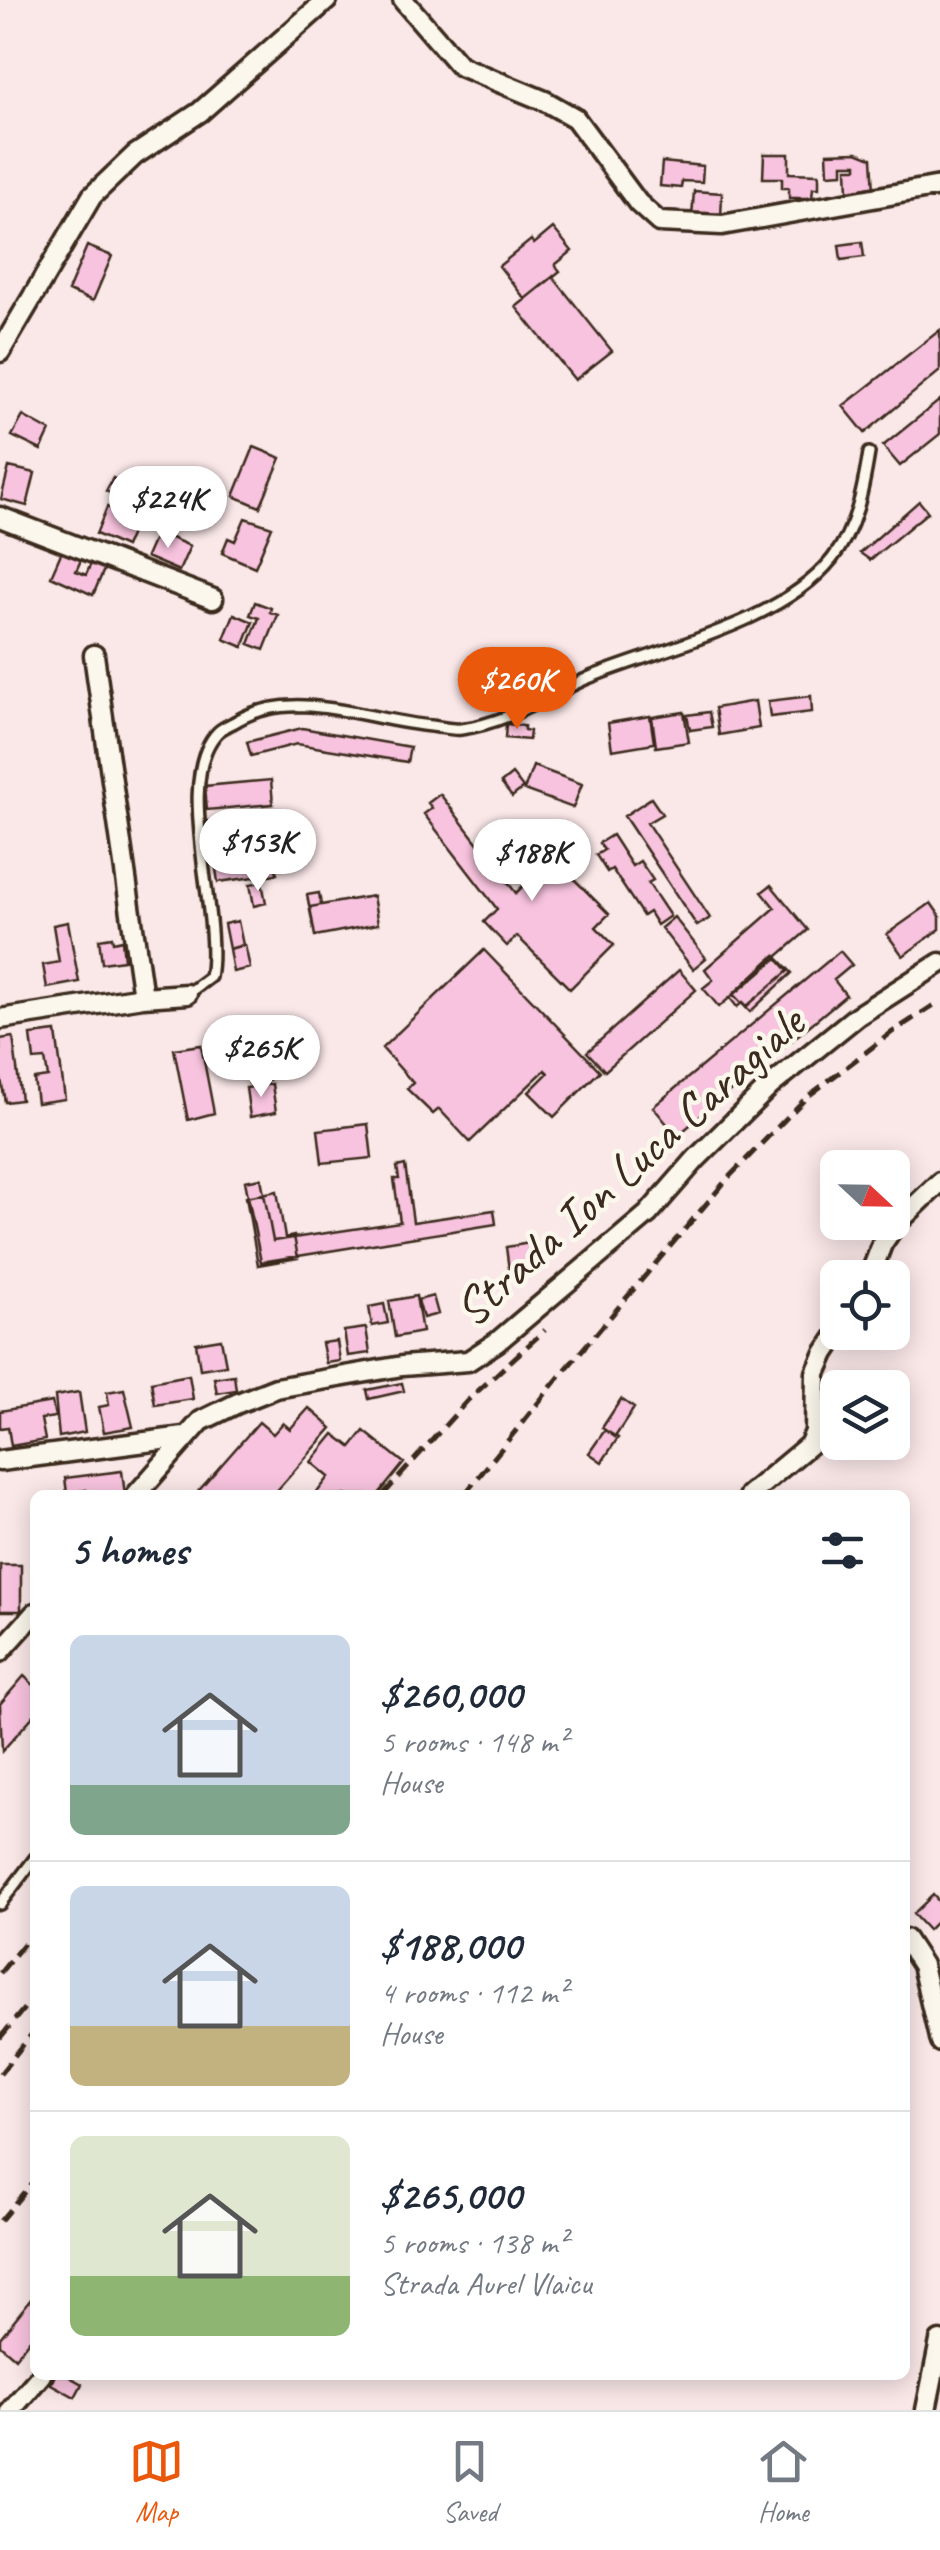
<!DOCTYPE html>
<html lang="en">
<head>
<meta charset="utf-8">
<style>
	:root { --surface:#fff; --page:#f6f6f7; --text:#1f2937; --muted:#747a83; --line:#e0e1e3; --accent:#ea580c }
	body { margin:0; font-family:Caveat,sans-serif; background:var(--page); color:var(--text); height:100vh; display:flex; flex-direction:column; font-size:38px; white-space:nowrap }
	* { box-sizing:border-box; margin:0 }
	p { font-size:32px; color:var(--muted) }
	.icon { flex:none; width:55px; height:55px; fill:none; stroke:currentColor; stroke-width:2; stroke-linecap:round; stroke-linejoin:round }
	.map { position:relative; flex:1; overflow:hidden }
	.side { position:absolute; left:30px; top:1490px; width:880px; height:890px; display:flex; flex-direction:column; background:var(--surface); border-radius:15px; box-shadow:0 5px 25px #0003 }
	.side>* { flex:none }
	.needle { width:65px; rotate:112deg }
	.buttons { position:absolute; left:820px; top:1150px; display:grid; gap:20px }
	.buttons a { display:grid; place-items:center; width:90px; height:90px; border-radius:15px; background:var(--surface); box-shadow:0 5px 25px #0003; font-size:50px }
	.price { position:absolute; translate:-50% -85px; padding:0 22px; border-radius:35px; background:#fff; color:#222; font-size:32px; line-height:65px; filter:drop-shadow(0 2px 5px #0008) }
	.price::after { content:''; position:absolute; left:50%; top:60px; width:30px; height:22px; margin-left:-15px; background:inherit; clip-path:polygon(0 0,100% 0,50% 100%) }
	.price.active { background:var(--accent); color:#fff }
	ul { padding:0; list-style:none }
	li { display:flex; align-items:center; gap:30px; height:250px; padding:0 40px }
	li+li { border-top:2px solid var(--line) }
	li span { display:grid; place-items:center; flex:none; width:280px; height:200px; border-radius:15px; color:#555 }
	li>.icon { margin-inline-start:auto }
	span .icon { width:120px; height:120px; fill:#fffc; stroke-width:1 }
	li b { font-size:42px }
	h2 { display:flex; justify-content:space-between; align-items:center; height:120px; padding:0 40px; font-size:42px }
	.tabs { display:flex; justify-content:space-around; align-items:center; height:140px; border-top:2px solid var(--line); background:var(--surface); font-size:28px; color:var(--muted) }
	.tabs a { display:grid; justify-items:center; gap:5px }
	.tabs .active { color:var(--accent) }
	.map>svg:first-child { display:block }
	.building { fill:#f8c3de; stroke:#3b2a1e; stroke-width:2.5 }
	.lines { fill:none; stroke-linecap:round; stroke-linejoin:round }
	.lane-casing { stroke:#3b2a1e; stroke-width:16 }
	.street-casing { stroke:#3b2a1e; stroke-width:25 }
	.lane { stroke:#fbf7ec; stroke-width:9 }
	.street { stroke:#fbf7ec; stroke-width:18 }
	.rail { stroke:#3b2a1e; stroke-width:5; stroke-dasharray:15 8; stroke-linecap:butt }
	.labels { text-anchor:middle; stroke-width:9; stroke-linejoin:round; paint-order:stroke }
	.street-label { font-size:50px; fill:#3b2a1e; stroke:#fbf7ec }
</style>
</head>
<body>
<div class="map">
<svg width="940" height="2410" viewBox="0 0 940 2410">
	<rect width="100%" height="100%" fill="#fae7e8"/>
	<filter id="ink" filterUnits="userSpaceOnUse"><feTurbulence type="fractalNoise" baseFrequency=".01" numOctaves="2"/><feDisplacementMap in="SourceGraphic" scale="20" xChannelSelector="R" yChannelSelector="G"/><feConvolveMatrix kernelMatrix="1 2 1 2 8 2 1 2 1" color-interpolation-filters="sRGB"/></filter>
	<g filter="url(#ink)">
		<path class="building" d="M857,152L872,158L874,191L848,192L847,168H857V164H843V173L828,174L827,153Z
			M764,154H789V173L819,174V188H813L812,198H789V188H782V178H763Z
			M662,162L703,166L702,182L682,181L681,188L660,186Z
			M694,191L722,193L721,219L692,217Z
			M553,228L572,251L555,265L560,271L525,299L499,266L531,240L534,244Z
			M862,242L864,257L841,260L839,245Z
			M87,246L112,256L93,301L68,291Z
			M553,277L612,351L575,380L516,307Z
			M940,330V371L865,433L843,406Z
			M940,400V434L900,466L883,446Z
			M23,416L50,431L41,450L12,436Z
			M254,447L281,458L260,507L234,496Z
			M9,467L35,473L27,506L1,499Z
			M174,476L212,492L203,513L181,504L178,511L163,505Z
			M113,478L148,496L141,510L106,491Z
			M919,501L928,512L870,560L860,553Z
			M107,507L137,519L125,547L96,534Z
			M245,518L272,527L255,567L222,553L228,538L235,541Z
			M157,532L190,546L179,571L146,557Z
			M62,551L81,560L76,571L86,575L93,559L106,565L93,595L51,576Z
			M255,602L271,608L270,612L278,615L264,650L249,644L259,618L250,615Z
			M234,614L253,622L243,647L224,639Z
			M811,696L812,712L770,717L768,701Z
			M755,701L759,728L719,735L715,708Z
			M684,712L689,742L656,747L652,717Z
			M709,712L712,727L690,730L687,715Z
			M650,716L654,743L612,750L608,723Z
			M506,724L524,726V730L530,731L529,740L505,738Z
			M302,728L410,747L407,762L297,744L251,756L247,742Z
			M533,766L582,784L573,808L524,790Z
			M512,774L523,788L512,797L501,783Z
			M271,780L273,804L207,810L205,786Z
			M440,794L516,893L552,857L609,914L596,927L614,945L570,989L517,936L507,946L484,922L497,909L424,814L432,808L428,803Z
			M651,798L662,814L647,823L710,918L697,926L624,816Z
			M276,810L281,845L214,856L208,821Z
			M612,835L632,866L640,861L653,880L648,883L670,916L657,925L649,912L643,916L612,869L607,872L596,855L604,850L599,843Z
			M273,846L277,874L218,882L214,856Z
			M262,882L266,903L254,906L250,884Z
			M771,885L808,930L719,1007L703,988L713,980L705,969L775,908L762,892Z
			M319,893L321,905L373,896L378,924L315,936L307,895Z
			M373,896L378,924L315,936L310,907Z
			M931,903L940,916V929L903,956L887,934Z
			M674,917L706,958L693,969L661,928Z
			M238,921L243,945L229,949L224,924Z
			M68,922L79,982L47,988L43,965L59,962L53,925Z
			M112,937L113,942L122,940L124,960L102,963L99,939Z
			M245,945L250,968L233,972L229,949Z
			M484,950L600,1071L554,1117L529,1092L548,1073L545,1070L470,1142L439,1109L433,1114L407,1089L413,1083L382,1048Z
			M840,951L852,965L834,980L846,995L677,1136L653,1107Z
			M775,955L792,973L750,1012L733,994Z
			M777,958L788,971L747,1006L743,1002L737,1007L730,998Z
			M679,970L696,990L605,1071L587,1052Z
			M56,1032L65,1099L37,1103L34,1079L48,1077L45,1059L34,1060L31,1035Z
			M13,1037L21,1100L5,1102L0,1073V1039Z
			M201,1045L214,1113L188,1120L174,1049Z
			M271,1051L272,1062L267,1063L269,1080L249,1083L246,1055Z
			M272,1084L276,1112L250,1117L246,1088Z
			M368,1124L372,1158L322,1163L318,1130Z
			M405,1165L413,1222L494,1210L496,1224L261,1262L245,1181L261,1178L273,1241L400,1222L394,1179H399L397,1167Z
			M277,1191L285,1238L294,1236L298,1258L258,1265L246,1197Z
			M530,1243L534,1266L509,1270L506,1247Z
			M416,1296L422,1332L395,1337L389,1301Z
			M433,1296L438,1314L423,1318L418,1300Z
			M384,1304L388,1323L372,1326L369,1307Z
			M366,1328L370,1353L348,1356L344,1331Z
			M221,1339L226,1365L200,1369L196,1343Z
			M337,1341L340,1361L326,1363L322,1343Z
			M189,1375L193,1399L155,1405L151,1382Z
			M234,1375L236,1390L217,1393L214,1378Z
			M402,1383L404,1391L369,1399L367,1390Z
			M124,1389L133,1427L104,1432L99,1407L109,1405L107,1392Z
			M79,1392L85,1432L59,1437L55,1396Z
			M621,1399L634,1408L615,1437L602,1428Z
			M52,1402L55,1417L41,1419L45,1440L11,1446L8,1427L0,1428V1411Z
			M309,1408L332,1428L273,1495H195L259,1422L273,1434L283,1423L290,1429Z
			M605,1430L618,1438L602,1462L589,1453Z
			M364,1431L404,1463L378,1495H315L329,1477L311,1462L334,1434L351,1447Z
			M122,1471L125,1495H86V1490L67,1493L65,1478Z
			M0,1565H21V1611H0Z
			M24,1676L35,1686V1714L2,1751L0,1704Z
			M933,1895L940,1903V1918L928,1930L913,1914Z
			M35,2294V2333L15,2358L0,2345V2338Z
			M55,2375H66L82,2384L75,2397L51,2384Z"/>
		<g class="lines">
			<g class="lane-casing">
				<path id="lane" d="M187,994L210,977C222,913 172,779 218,732C223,727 232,724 238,720C297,687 369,721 431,726C441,727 452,730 461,729C507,723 547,696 588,678C662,648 781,623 832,559C856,529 863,490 869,453
					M0,1904L35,1858"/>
			</g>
			<g class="street-casing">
				<path id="street" d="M403,0L460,66L545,101L575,118L638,203L659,222L722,225L940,186
					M0,352L92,196L135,155L200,112L327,0
					M0,517L213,599
					M94,655L143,997
					M0,1019L143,997L187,994
					M869,1278L882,1244L895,1225L940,1182
					M0,1461L184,1437
					M136,1495L201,1421L238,1403L276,1388L402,1366L468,1361L497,1342L648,1214L696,1159L770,1086L857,1016L940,963
					M749,1495L809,1445L815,1432L816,1373L825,1353L839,1332
					M0,1652L35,1613
					M905,1939L922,1965L940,2042
					M11,2410L41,2375
					M926,2410L940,2341"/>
			</g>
			<use href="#lane" class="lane"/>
			<use href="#street" class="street"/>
			<path class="rail" d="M383,1495L467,1401L545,1330
				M464,1495L555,1382L729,1177L807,1097L891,1033L940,1001
				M0,1973L35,1930
				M0,2038L35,1995
				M0,2074L35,2030
				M0,2221L35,2179"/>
		</g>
	</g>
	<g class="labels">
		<g class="street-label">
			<text transform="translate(628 1165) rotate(-42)" y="18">Strada Ion Luca Caragiale</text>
		</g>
	</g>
</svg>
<div class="buttons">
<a><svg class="needle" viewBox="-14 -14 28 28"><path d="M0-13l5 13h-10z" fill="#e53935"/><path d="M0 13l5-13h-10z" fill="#747a83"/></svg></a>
<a><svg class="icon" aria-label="locate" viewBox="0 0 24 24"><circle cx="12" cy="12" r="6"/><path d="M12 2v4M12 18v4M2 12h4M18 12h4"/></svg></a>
<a><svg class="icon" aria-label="layers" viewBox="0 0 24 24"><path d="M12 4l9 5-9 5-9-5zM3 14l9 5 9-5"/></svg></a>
</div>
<b class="price" style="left:168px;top:551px">$224K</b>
<b class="price active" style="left:517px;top:732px">$260K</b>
<b class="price" style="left:258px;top:894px">$153K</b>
<b class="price" style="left:532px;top:904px">$188K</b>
<b class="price" style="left:261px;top:1100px">$265K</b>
<section class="side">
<h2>5 homes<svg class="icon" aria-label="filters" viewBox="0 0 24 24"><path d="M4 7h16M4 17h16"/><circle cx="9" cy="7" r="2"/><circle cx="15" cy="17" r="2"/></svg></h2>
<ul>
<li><span style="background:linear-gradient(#c9d6e8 75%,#7fa58c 0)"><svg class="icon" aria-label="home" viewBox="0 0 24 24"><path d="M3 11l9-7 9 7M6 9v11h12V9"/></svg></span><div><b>$260,000</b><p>5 rooms · 148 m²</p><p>House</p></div></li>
<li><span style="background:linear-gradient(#c9d6e8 70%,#c2b280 0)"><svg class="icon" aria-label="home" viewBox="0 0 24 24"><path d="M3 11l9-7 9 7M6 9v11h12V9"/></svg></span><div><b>$188,000</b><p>4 rooms · 112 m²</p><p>House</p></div></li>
<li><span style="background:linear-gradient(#dfe7d0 70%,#8fb573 0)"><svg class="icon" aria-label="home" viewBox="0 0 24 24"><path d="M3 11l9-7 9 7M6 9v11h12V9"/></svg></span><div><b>$265,000</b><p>5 rooms · 138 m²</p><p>Strada Aurel Vlaicu</p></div></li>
</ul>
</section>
</div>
<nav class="tabs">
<a class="active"><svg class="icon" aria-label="map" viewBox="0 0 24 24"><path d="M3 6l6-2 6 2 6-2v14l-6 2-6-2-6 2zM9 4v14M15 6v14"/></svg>Map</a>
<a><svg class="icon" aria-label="saved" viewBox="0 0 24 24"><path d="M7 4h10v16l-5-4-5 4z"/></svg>Saved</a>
<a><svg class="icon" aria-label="home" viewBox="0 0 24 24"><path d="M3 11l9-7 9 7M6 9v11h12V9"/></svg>Home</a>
</nav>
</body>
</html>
